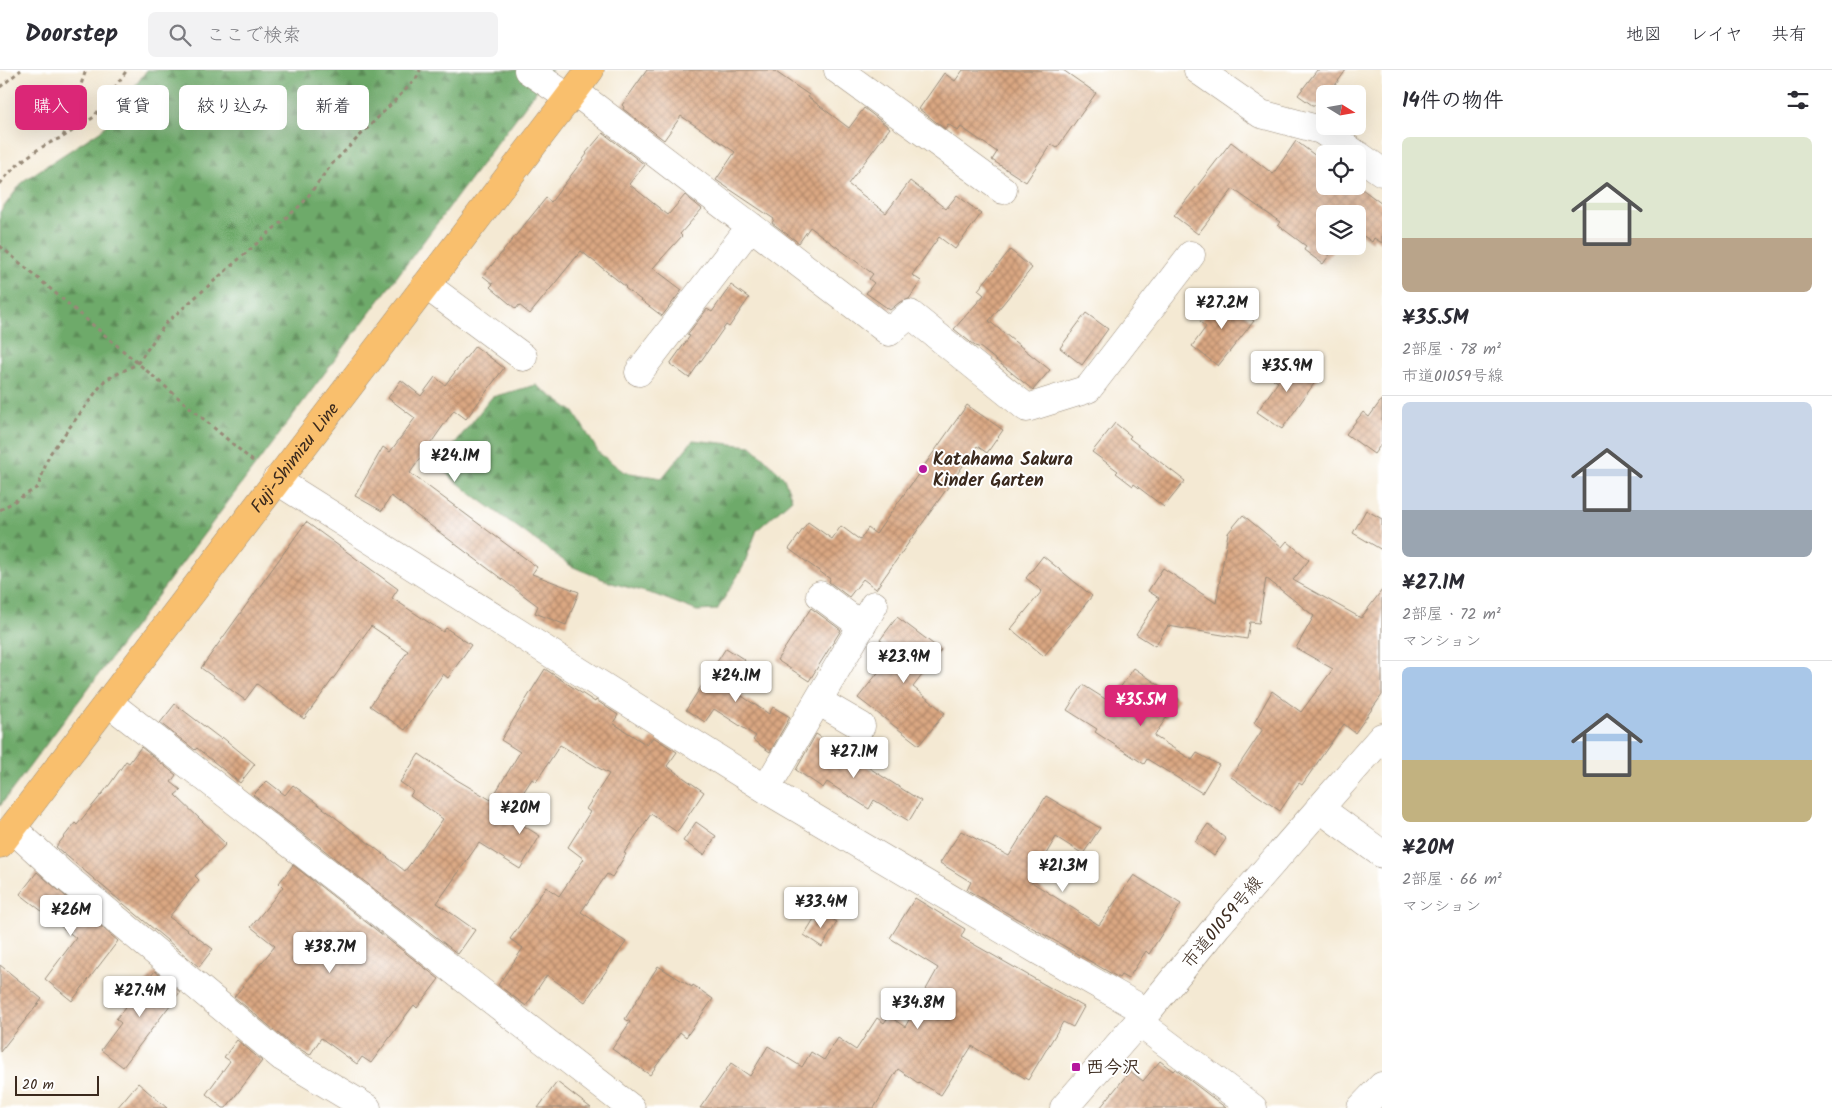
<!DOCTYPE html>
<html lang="ja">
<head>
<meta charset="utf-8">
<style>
	:root { --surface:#fff; --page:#f2f2f3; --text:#2b2b33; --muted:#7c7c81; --line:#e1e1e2; --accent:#db2777 }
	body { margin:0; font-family:Kalam,"Klee One",sans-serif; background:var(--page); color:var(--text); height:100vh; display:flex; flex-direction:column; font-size:19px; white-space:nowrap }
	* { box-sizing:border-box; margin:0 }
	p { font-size:16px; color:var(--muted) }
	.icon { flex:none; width:28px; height:28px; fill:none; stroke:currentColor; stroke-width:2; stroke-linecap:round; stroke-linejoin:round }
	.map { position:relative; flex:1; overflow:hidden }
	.details { display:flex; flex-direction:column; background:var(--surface); width:450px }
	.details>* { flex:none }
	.banner { position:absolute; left:15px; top:15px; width:475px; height:45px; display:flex; gap:10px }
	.needle { width:32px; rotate:101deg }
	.fabs { position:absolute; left:1316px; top:15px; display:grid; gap:10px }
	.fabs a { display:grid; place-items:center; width:50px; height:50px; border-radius:8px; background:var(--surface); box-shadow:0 5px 20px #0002; font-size:25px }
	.scale { position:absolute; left:15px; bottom:12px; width:84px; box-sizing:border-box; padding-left:5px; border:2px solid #3b2a1e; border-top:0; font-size:14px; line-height:18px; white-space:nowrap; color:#3b2a1e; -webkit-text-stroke:4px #fff; paint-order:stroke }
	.price { position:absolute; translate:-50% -42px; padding:0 11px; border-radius:5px; background:#fff; color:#222; font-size:16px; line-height:32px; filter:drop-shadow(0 1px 2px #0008) }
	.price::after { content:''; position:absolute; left:50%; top:30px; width:15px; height:11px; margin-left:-8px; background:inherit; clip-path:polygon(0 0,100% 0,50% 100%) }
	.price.active { background:var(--accent); color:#fff }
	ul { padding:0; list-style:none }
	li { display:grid; align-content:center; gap:10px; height:265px; padding:0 20px }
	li+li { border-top:1px solid var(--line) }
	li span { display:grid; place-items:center; height:155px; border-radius:8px; color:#555 }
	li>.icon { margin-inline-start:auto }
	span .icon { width:90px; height:90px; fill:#fffc; stroke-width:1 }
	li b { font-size:21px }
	h2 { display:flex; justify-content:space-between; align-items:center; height:60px; padding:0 20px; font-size:21px }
	.pill { padding:0 18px; border-radius:8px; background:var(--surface); box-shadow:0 5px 20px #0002; font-size:18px; line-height:45px }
	.pill.active { background:var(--accent); color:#fff }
	header { display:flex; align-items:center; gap:30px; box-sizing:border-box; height:70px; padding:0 25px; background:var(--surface); border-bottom:1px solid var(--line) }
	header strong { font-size:24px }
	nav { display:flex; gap:28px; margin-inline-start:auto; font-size:18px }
	.search { width:350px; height:45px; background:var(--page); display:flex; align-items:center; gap:12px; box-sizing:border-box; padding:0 18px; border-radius:8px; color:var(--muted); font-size:19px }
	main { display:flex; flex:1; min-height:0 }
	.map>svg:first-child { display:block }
	.forest { fill:url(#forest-firs); stroke:#546a44 }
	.building { fill:url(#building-cross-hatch) }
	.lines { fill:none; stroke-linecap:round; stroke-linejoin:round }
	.minor-casing { stroke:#988a78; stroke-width:29 }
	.major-casing { stroke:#988a78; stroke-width:29 }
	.path { stroke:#988a78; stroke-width:3; stroke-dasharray:4 4; stroke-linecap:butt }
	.minor { stroke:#fff; stroke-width:28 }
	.major { stroke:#f9bf6d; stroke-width:28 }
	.poi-dot { fill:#b5179e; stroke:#fff; stroke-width:2 }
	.labels { text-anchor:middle; stroke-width:4; stroke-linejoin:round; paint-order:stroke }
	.street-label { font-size:18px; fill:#3b2a1e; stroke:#fff }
	.poi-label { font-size:18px; font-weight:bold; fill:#3b2a1e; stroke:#fff; text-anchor:start }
</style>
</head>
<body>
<header>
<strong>Doorstep</strong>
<div class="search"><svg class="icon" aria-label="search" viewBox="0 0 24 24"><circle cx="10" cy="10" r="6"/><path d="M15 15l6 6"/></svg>ここで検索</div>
<nav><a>地図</a><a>レイヤ</a><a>共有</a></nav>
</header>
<main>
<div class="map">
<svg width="1382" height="1038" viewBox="0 0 1382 1038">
	<defs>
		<pattern id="forest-firs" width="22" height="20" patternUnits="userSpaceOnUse" patternTransform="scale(1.25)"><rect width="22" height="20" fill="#6eaa6b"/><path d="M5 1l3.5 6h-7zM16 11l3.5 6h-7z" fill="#5c8b57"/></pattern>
		<pattern id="building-cross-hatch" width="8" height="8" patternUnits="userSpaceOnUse" patternTransform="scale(1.25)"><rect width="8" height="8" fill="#daa782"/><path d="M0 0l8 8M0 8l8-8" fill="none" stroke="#b2886a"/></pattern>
	</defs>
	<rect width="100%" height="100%" fill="#fff"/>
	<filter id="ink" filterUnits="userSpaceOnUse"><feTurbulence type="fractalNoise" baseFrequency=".02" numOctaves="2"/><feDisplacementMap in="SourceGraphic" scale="10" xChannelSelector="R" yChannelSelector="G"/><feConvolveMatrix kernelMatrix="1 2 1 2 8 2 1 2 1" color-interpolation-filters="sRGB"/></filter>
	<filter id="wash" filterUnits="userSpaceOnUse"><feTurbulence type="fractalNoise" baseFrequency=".0096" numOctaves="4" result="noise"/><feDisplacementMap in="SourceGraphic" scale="20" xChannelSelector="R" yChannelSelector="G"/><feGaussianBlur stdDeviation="1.12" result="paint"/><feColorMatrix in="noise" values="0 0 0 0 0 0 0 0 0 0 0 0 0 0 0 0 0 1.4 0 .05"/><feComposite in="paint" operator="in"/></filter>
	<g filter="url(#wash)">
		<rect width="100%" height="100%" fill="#f4e9d3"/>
		<path class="forest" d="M147,0H552L0,736V142L23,111L103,59Z
			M536,315L574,342L599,383L624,402L662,408L693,370L751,376L783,406L792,429L757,460L743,497L717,540L697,541L656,525L612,513L571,496L473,425L442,400L456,372L492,327Z"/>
		<g id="blocks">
			<path class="building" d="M647,0H773L809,25L808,27L849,58L864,38L890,58L848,114L886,143L910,111L946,139L957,125L981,144L955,179L939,167L912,205L921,211L909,229L900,232L890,240L866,223L874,213L869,209L873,204L810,157L799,173L772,153L774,149L716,110L735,82L681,46L664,70L623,39L624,37L622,35Z
				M963,0H1063L1096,23L1057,78L1051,74L1026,112L992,90L997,82L961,57L958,61L948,54L945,59L919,39L944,3L955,11Z
				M1317,0H1346L1329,24H1325V29L1321,35H1312L1298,25Z
				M603,63L645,95L629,114L668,145L685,125L702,139L680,164L682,166L653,198L682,220L662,246L625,218L626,217L581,181L530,244L519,235L516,239L490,217L493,214L483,206L546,128L551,132L587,84L586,83Z
				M1296,71L1325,93V116H1355L1358,118V116L1382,134V173L1374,168L1372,172L1358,162V144H1325V176H1336L1323,194L1304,180L1306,176L1278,155L1280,152L1233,119L1198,164L1174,146L1231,72L1273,104Z
				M1010,180L1032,198L989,251L1050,300L1033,320L981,278L975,276L954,259L984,225L978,220Z
				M731,215L749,228L729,257L726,255L689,308L670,294L690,266L687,265L707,239L712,242Z
				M1221,225L1254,251L1218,296L1192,276L1206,257L1200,252Z
				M1086,243L1108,259L1082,295L1060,278Z
				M475,276L504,298L466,349L454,340L410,403L537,497L532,504L579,522L566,555L535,543L538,536L391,426L382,441L355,426L383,377L390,382L415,348L388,328L401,310L421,326L435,307L445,315Z
				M1289,287L1318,308L1282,359L1257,342L1278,312L1273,309Z
				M1382,329V373L1374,384L1346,364L1363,342L1369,347Z
				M967,335L1003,360L987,383L977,376L876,519L863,509L849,527L829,512L830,509L789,479L808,452L832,469L841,456L860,470L868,458L876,464Z
				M1115,353L1131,366L1129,368L1185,411L1164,437L1134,414L1133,416L1116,403L1118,401L1092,382Z
				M1366,440L1382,449V480L1353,463Z
				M1243,445L1282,477L1287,471L1309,490L1293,510L1361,548L1382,520V625L1355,663L1344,654L1302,715L1299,713L1280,741L1231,707L1263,659L1254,653L1272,621L1301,642L1333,599L1296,578L1314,546L1266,508L1259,553L1250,552L1247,569L1168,556L1155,576L1136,564L1159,528L1148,521L1163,498L1216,533L1228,463Z
				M306,452L398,519L392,528L443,562L446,558L471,575L448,608L443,604L405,660L370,636L408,581L371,556L304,649L257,614L245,630L201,598Z
				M1043,486L1092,526L1044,586L1011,559L1042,521L1026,508Z
				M811,538L841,560L809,611L777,590Z
				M897,547L941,580L913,617L945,643L919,675L858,628L895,581L880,570Z
				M726,578L745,590L728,617L769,644L773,637L790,647L770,682L753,670L756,666L714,639L705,652L686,640Z
				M1134,598L1179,629L1154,666L1192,690L1197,683L1219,695L1202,723L1147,689L1144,694L1095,662L1097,659L1067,640L1083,615L1110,632Z
				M545,599L595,632L596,630L618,645L613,653L647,675L653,667L677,682L667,696L704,722L677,762L651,744L624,783L626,784L612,807L607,804L581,842L626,872L585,932L547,905L526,936L498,915L523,878L510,869L546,817L559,826L584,789L568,777L590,742L586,739L609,704L560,675L536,712L532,709L508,746L540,766L520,799L479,773L437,833L475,860L458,884L253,725L267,711L285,725L293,715L405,801L443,749L410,726L413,721L400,712L419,684L457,710L491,730L520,682L501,670Z
				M175,634L221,669L222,667L255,694L240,713L197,678L195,680L160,653Z
				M816,664L921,731L909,751L874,730L869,739L827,712L823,718L796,700Z
				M141,677L176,705L171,712L181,720L175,725L226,774L195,806L199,810L169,847L213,879L199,897L56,777L75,753L77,755L110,714L126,691L129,693Z
				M1046,726L1100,758L1083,784L1056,767L1030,811L1099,855L1134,805L1181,834L1149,884L1146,881L1128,909L1121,905L1119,908L976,825L967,820L971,812L940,793L961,761L1009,786Z
				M696,752L716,766L704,785L683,771Z
				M1208,754L1226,769L1214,786L1195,772Z
				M293,795L439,909L417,938L414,935L410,940L371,993L362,987L357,994L321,968L310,985L291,974L234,927L275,876L251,857L283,817L279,813Z
				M37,802L118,871L72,931L45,909L76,868L20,824Z
				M915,828L965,859L961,867L1084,937L1073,957L1063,952L1028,1010L972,976L941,1025L919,1012L918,1013L898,999L874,1038H700L731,993L750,1006L768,976L802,997L811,982L824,990L838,968L856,980L877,948L884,953L889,946L905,957L938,898L890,868Z
				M819,841L837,852L822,877L804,865Z
				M0,895L42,929L0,982Z
				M658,896L692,917L693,915L713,929L686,967L680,962L650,1005L612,979L630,952L625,949Z
				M155,901L180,922L123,997L101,980L121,953L116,949Z
				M237,970L262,991L226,1038H223L206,1024L230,991L224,987Z
				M1160,991L1173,1001L1175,999L1226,1038H1100L1130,1001L1143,1011Z
				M557,1012L591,1038H538Z
				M138,1013L167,1038H117Z"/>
		</g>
	</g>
	<g filter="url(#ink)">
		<use href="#blocks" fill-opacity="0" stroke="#988a78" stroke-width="1"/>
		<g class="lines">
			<g class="minor-casing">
				<path id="minor" d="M528,0L569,28
					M838,0L1003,120
					M1198,0L1261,44L1321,60L1356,84
					M574,21L889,262L910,244L1027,338L1088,319L1191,185
					M1358,85L1382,102
					M426,215L523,287
					M639,302L751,156
					M276,410L772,723L1041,882L1147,942
					M820,525L862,556
					M818,631L861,656
					M109,633L631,1038
					M766,719L874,535
					M1319,738L1382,784
					M12,758L62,804L282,987L367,1038
					M1138,952L1253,1038
					M1064,1038L1147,942L1217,856L1382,667
					M1361,1038L1382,1016"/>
			</g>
			<g class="major-casing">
				<g id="major">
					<path id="s1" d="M0,774L590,0"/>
				</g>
			</g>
			<path class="path" d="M0,17L21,0
				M63,67L94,47L127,0
				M0,114C15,94 39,76 63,67L86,0
				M0,176L254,392
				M0,440L38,417L49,385L105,310L137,294L166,253L303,133L331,95L416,9L420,0"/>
			<use href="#minor" class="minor"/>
			<use href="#major" class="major"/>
		</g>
	</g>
	<g class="poi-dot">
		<circle cx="923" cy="399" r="5"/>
		<rect x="1071" y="992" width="10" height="10" rx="2.5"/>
	</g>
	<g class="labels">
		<g class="street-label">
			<text dy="6" stroke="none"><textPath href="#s1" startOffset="486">Fuji-Shimizu Line</textPath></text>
			<text transform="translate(1222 852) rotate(-50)" y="6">市道01059号線</text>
		</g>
		<g class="poi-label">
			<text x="933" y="395">Katahama Sakura<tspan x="933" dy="21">Kinder Garten</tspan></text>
			<text x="1086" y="1003">西今沢</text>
		</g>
	</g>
</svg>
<div class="fabs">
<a><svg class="needle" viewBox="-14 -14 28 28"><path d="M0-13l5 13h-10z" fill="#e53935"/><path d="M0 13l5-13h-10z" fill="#7c7c81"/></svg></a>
<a><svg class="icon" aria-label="locate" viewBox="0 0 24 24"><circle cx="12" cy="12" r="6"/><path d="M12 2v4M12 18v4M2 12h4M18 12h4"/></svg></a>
<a><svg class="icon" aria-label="layers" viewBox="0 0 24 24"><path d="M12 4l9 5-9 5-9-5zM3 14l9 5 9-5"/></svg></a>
</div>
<div class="scale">20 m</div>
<b class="price" style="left:1222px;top:260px">¥27.2M</b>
<b class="price" style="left:1287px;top:323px">¥35.9M</b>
<b class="price" style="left:455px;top:413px">¥24.1M</b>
<b class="price" style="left:904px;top:614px">¥23.9M</b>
<b class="price" style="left:736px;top:633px">¥24.1M</b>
<b class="price active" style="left:1141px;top:657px">¥35.5M</b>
<b class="price" style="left:854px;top:709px">¥27.1M</b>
<b class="price" style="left:520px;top:765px">¥20M</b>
<b class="price" style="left:1063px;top:823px">¥21.3M</b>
<b class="price" style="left:821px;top:859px">¥33.4M</b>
<b class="price" style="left:71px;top:867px">¥26M</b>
<b class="price" style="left:330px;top:904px">¥38.7M</b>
<b class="price" style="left:140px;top:948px">¥27.4M</b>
<b class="price" style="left:918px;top:960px">¥34.8M</b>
<div class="banner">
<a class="pill active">購入</a>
<a class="pill">賃貸</a>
<a class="pill">絞り込み</a>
<a class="pill">新着</a>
</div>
</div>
<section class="details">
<h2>14件の物件<svg class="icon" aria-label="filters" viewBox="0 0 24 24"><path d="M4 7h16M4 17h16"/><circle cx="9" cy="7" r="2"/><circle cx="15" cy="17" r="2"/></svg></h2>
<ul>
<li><span style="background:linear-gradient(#dfe7d0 65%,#b9a48a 0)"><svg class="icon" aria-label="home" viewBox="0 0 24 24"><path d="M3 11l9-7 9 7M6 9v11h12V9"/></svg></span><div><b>¥35.5M</b><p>2部屋 · 78 m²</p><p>市道01059号線</p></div></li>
<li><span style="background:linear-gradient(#c9d6e8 70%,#9aa5b1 0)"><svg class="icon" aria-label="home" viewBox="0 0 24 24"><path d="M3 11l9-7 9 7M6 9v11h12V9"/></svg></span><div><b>¥27.1M</b><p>2部屋 · 72 m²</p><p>マンション</p></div></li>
<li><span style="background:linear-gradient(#a9c7e8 60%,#c2b280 0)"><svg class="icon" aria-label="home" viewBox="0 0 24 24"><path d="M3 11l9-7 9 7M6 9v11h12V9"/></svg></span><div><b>¥20M</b><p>2部屋 · 66 m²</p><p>マンション</p></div></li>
</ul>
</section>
</main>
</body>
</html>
